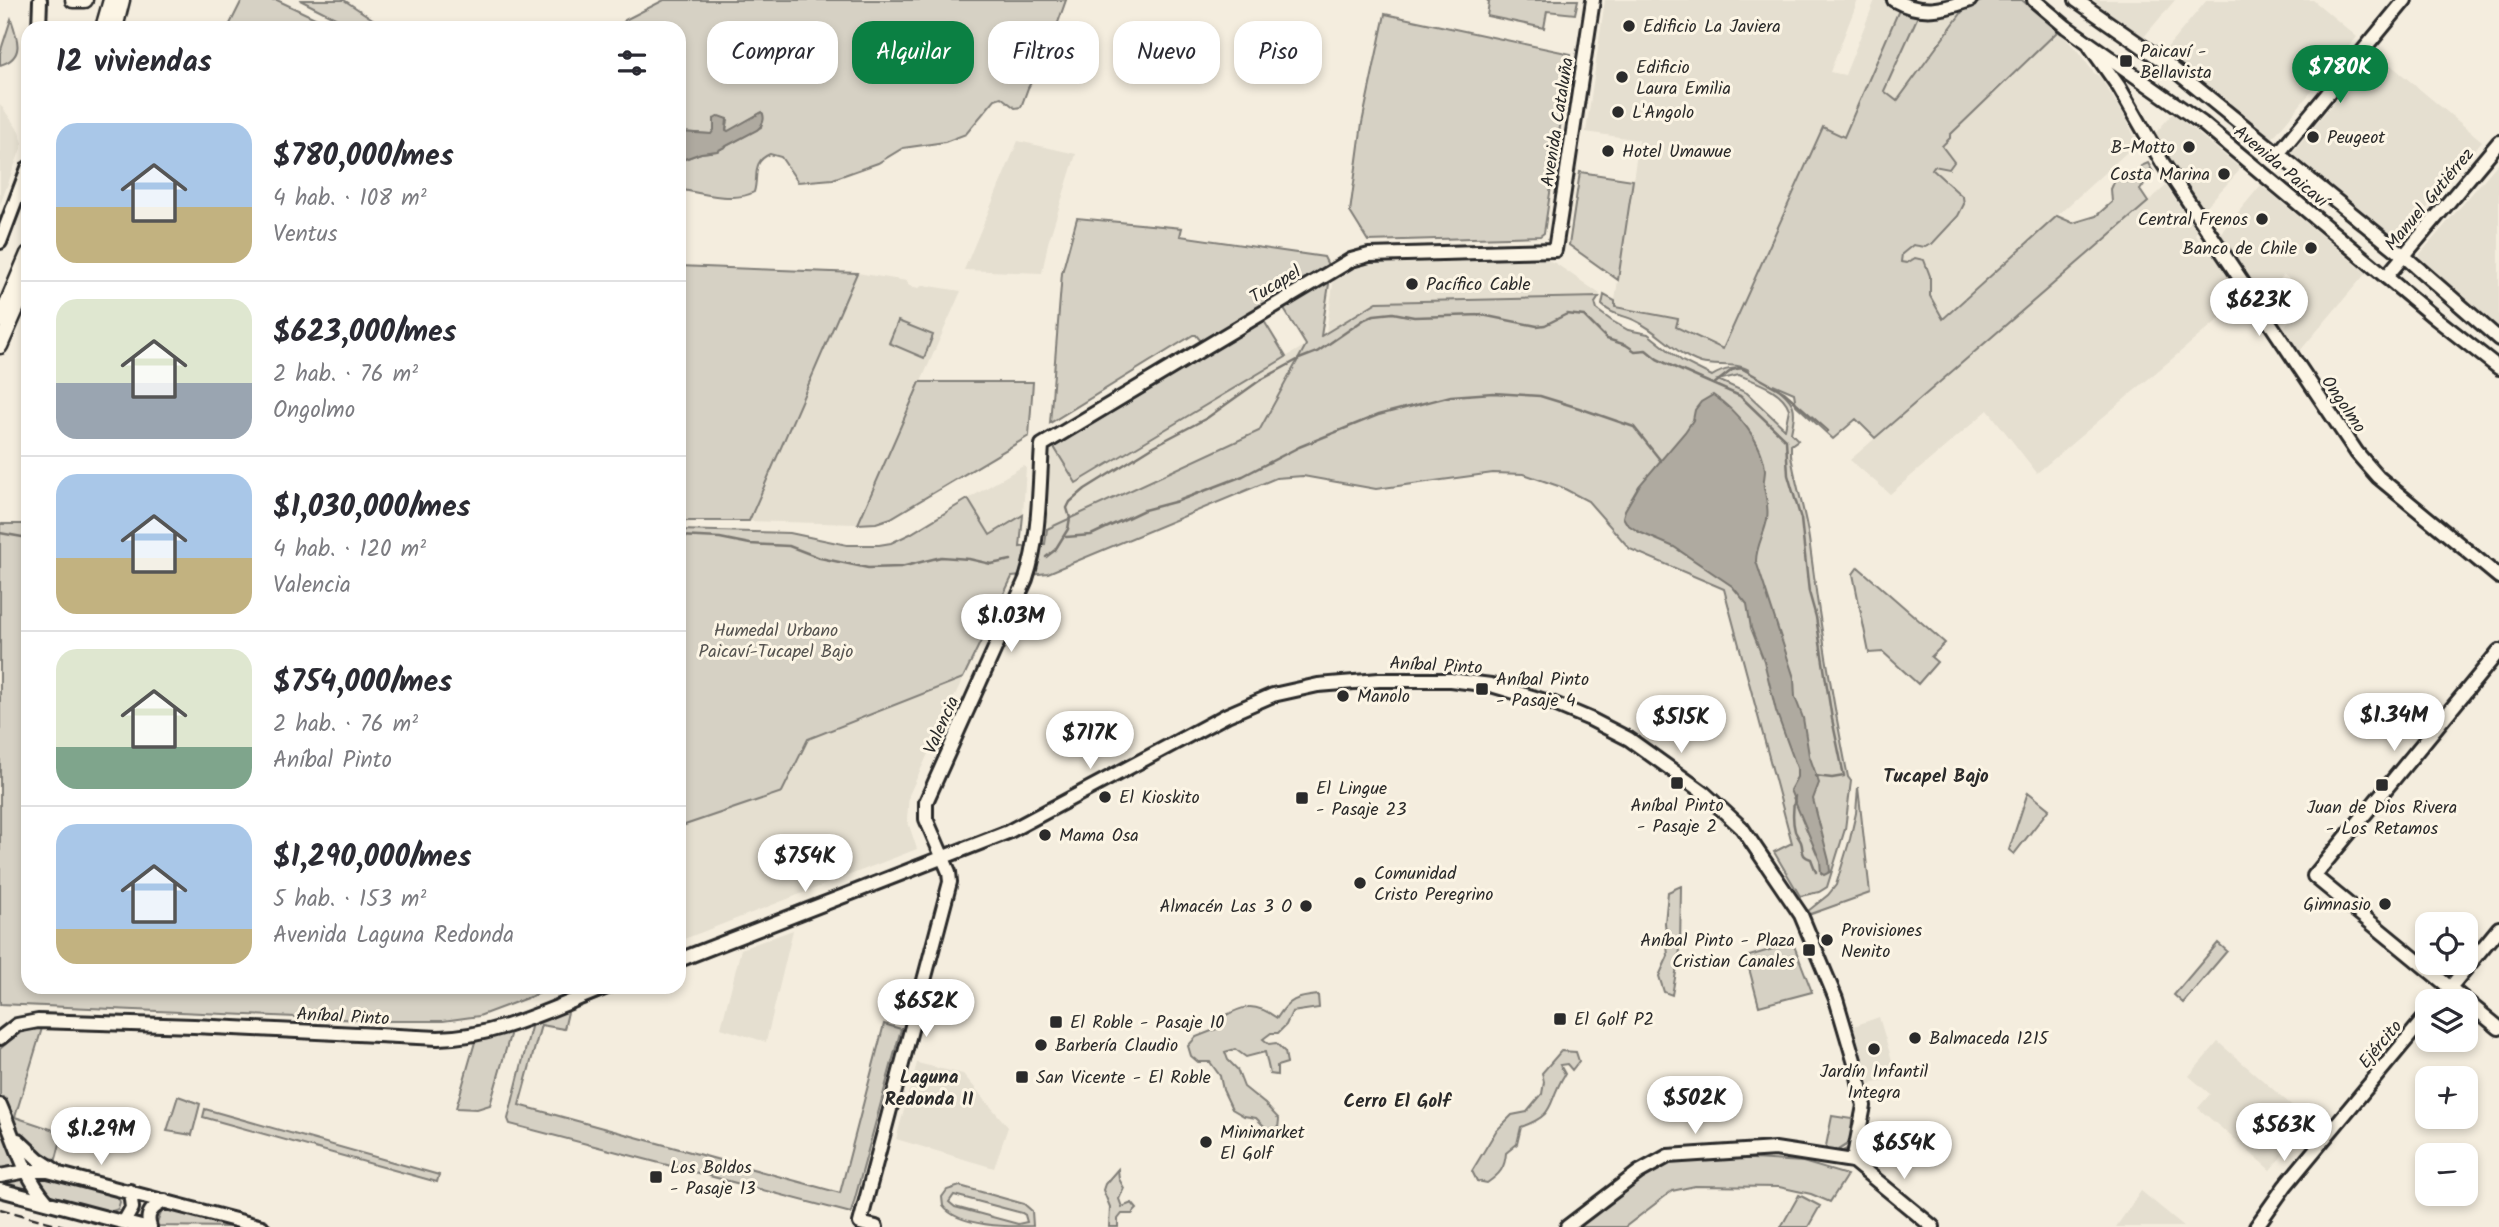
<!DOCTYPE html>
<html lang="es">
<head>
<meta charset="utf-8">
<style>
	:root { --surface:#fff; --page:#f7f7f7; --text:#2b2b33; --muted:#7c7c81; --line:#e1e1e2; --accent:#0b8043 }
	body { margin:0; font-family:Kalam,sans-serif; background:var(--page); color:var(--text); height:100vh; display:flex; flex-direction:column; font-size:26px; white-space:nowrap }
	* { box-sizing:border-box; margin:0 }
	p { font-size:23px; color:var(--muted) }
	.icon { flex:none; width:38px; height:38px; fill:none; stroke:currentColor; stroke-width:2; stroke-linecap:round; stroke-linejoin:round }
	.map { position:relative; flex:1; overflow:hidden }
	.drawer { position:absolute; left:21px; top:21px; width:665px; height:973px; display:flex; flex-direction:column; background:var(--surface); border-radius:21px; box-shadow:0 4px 10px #0003 }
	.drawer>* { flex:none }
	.banner { position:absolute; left:707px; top:21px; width:665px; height:63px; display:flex; gap:14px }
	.fabs { position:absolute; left:2415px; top:912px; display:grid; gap:14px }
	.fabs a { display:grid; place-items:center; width:63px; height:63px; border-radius:14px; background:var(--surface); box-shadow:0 4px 10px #0003; font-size:35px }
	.price { position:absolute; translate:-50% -60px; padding:0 16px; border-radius:24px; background:#fff; color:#222; font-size:23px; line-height:46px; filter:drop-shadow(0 2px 4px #0008) }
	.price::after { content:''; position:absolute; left:50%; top:42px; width:21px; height:16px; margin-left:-10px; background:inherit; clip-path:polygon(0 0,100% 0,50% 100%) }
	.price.on { background:var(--accent); color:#fff }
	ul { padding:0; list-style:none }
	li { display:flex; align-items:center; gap:21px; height:175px; padding:0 35px }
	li+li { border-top:2px solid var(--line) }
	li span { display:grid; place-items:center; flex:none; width:196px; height:140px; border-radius:21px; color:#555 }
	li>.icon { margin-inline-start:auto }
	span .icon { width:84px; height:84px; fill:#fffc; stroke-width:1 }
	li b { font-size:30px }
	h2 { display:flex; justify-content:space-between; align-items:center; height:84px; padding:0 35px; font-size:30px }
	.tag { padding:0 24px; border-radius:21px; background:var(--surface); box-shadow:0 4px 10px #0003; font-size:24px; line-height:63px }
	.tag.on { background:var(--accent); color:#fff }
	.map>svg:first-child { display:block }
	.built { fill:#e5dfd0 }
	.green { fill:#d6d1c4; stroke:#807e78; stroke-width:2; fill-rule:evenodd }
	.water { fill:#afaaa0; stroke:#7a7771; stroke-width:2 }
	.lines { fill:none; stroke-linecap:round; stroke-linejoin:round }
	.stream { stroke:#7a7771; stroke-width:2.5 }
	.secondary-casing { stroke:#2b2b2b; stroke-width:18 }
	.primary-casing { stroke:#2b2b2b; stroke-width:18 }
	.highway-casing { stroke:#2b2b2b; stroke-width:19 }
	.secondary { stroke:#fcf5e5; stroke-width:12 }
	.primary { stroke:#fcf5e5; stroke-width:12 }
	.highway { stroke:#fcf5e5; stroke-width:14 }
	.rail { stroke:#2b2b2b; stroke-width:2.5; stroke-dasharray:10 5; stroke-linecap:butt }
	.poi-dot { fill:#2b2b2b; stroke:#fcf5e5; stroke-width:2.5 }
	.labels { text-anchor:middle; stroke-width:6; stroke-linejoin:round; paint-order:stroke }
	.poi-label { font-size:18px; fill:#2b2b2b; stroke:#fcf5e5; text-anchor:start }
	.street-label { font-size:18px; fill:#2b2b2b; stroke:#fcf5e5 }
	.park-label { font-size:18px; fill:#565451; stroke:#fcf5e5 }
	.neighbourhood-label { font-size:19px; font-weight:bold; fill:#2b2b2b; stroke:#fcf5e5 }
</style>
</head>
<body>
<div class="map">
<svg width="2499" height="1227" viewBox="0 0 2499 1227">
	<rect width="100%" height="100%" fill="#f4edde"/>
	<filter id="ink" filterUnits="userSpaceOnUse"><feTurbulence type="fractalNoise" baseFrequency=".0143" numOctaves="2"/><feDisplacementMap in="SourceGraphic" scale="14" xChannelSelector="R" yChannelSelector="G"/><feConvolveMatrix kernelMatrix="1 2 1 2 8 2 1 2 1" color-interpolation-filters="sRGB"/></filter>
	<g filter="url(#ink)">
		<path class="built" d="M1605,0H1858L1830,72L1845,75L1875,0H1884L1899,10L1844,138L1823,127L1723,349L1676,327L1678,319L1614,307L1639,140L1586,132Z
			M2094,0H2175L2143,38L2135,36Z
			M2207,0H2313L2357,37L2270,141L2161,55Z
			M1965,8L1898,102L1884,92L1918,16H1943Z
			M2058,31L2077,50L2094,73L2100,77L2126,118L2137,143L1935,327L1897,260L1923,161Z
			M2375,52L2482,141L2399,242L2291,154Z
			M0,104L19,131L23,143L0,205Z
			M2173,113L2239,167V171L2202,211L2161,153L2153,136Z
			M1018,141L1076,154L1048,243L1042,273L964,270Z
			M2499,162V327L2420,263V254Z
			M2261,185L2366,273L2299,352H2295L2280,332L2302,305L2293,297L2300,288L2284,275L2259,302L2218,239L2219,235Z
			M2166,186L2197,231L2195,234L2202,244H2208L2244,298L2037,473L1988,410L1890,494L1850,460Z
			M1544,259L1555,263L1600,294L1599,297L1377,302L1326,333L1334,278L1362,264Z
			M857,273L907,281L909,286L919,288L923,285L961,291L858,524L749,521Z
			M1306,345L1304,352L1259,431L1047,529L1044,502L1048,451L1054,447L1076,483Z
			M1023,466L1026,467L1023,515L990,535L968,499Z
			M963,678L909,795L907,819L917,849L679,941V827L782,792L808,739Z
			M793,930L766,1042L721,1028L741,949Z
			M1879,1017L1897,1077L1870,1084L1854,1026Z
			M2218,1042L2311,1122L2270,1170L2198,1108L2210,1094L2189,1076Z
			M917,1063L963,1074L1008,1127L994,1168L896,1139Z
			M2141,1191L2185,1227H2116Z"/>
		<path class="green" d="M242,0H277L336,28H228Z
			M300,0H344L386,28H355Z
			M664,0H1066L1048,51L1028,88L1021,107L1015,108L1001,97L995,99L966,134L945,142L903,148L878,163L833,179L798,182L781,157L770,154C751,162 759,176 754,192C736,203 699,193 679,189V161L701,153L717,151L761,127L763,114L761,113L728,132L726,130L728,121L714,119V130L711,134L679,132V72L683,56H679V28H621L625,20Z
			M1487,0H1578L1575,14L1547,11L1544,28L1487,16L1489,2Z
			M1984,0H2022L2058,31L1950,135V138L1942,146L1954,162L1949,169L1934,166L1932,169L1963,197L1964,204L1958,216L1932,244L1925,247L1913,245L1902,254L1901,262L1907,263L1915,258L1924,260L1930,276V296L1943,319L2057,216L2073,223L2096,216L2112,202L2111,189L2116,178L2122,177L2126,182L2133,180L2141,166L2148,163L2153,172L2140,190L2148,202L1875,438L1856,419L1833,439L1796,405L1794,393L1773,384C1795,403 1797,404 1791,433L1798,440L1791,445V455C1795,483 1805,510 1809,539C1819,619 1832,698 1848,777L1851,781L1845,829L1827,887L1819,892L1800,896L1774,852L1792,843L1724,589L1630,549L1588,501L1561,487L1524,474L1493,473L1376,489L1303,476L1276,478L1048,573L1012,577L963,678L808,739L782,792L679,827V530L790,533L847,545H879L891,543L910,534L968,499L990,535L1023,515L1020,547L1045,544L1047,529L1259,431L1306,345L1279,301L1205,346L1196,335H1193L1050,423L1062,273L1077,218L1182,228L1180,236L1324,257L1331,271L1321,336L1377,302L1599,297L1595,303L1597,310L1612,321L1628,330L1648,334L1682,361L1712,376C1723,369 1737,366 1749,370C1736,362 1716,367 1701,363C1676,355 1660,332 1636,321C1624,315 1612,315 1602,305L1604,295L1615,301V307L1678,319L1676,327L1723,349L1823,127L1844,137L1899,10L1918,16L1884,91L1897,101L1965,8ZM1739,375C1756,382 1783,390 1789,409L1785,429L1747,393L1718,380Z
			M1385,14L1571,54L1544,233L1540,236L1368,241L1350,212L1362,123Z
			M11,19C18,39 25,58 0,65V53Z
			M1580,172L1633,180L1618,280L1569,245Z
			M679,266L857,273L749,521H679Z
			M898,321L933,335L924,358L889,343Z
			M1264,321L1286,357L1076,483L1054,447Z
			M920,382H1033L1029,436L891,518L876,523L858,524Z
			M0,524H28V987H556L479,1016L443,1021H385L0,1004Z
			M1858,567L1945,643L1931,657L1937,662L1918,684L1883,652L1869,653L1853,574Z
			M1858,787L1870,893L1811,914L1808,911L1828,895L1836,885L1850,839L1856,813Z
			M2028,792L2049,809L2014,854L2009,850Z
			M1681,886L1680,950L1672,995L1664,992L1659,976L1668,956L1665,923L1668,892Z
			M1793,943L1812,992L1759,1006L1746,957Z
			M2218,943L2227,951L2183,1003L2174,995Z
			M1318,995L1319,1008L1292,1012L1286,1025L1278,1033H1271L1263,1039L1269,1044L1276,1043L1285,1052L1287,1063L1277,1066V1075L1270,1074L1265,1052L1246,1057L1235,1049L1225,1052L1228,1060L1237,1069L1244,1087L1265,1104L1279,1119L1278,1129L1266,1128L1256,1118L1244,1116L1232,1109L1223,1090L1220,1076L1210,1062H1198L1191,1056L1188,1046L1196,1037L1219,1028L1221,1018C1244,1005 1254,1002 1277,1018C1289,999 1297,997 1318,995Z
			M569,1008L564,1029L541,1025L519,1105L840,1193L884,1024L901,1029L851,1213L510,1124L508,1119L532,1023Z
			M43,1025L15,1117L57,1131L62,1136L56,1159C33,1156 16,1133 0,1116V1049L26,1026Z
			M512,1028L490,1105L477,1109L456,1108L475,1042Z
			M1561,1051L1576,1052L1579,1061L1572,1070L1567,1064L1560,1065L1565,1074C1546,1104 1558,1114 1521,1127L1517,1144L1506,1153C1505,1168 1500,1174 1487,1183L1477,1181L1472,1171L1496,1131L1512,1115L1527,1112L1542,1094L1544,1082L1542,1073Z
			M178,1096L200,1104L192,1135L167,1131Z
			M205,1109L439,1175L437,1182L203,1117Z
			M1832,1116L1852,1119L1851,1142L1834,1153L1825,1151Z
			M2,1125L36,1195L0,1186V1126Z
			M1735,1158L1803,1162L1847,1175L1830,1202L1811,1194L1779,1187L1695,1186L1672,1191L1625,1227H1579L1656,1166L1664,1162Z
			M1118,1169L1119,1179L1124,1188L1119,1199L1122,1207L1132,1203L1137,1209L1132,1214H1122L1118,1219V1227H1109L1110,1207L1103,1190L1105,1184Z
			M44,1177L118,1197L120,1202L118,1209L107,1213L42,1194L35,1179Z
			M960,1186L1024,1204L1032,1211L1033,1226C1010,1227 958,1227 943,1206L942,1197L947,1190ZM954,1195L1022,1213L1025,1215L1027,1222L1018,1224L955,1207L949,1202Z
			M1799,1195L1820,1206L1808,1227H1781Z
			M163,1208L234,1227L156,1226Z"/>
		<path class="water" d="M762,112C766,119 762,126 757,130L717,151L701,153L679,161V132L711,134L714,130V119L719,116L727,119L726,130L728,131Z
			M1713,395C1736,410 1763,442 1765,470C1765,476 1763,481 1764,487C1766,499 1769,506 1767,519C1765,533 1756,546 1756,561L1794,678L1795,697L1803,718L1809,755L1819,783L1813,799L1829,861L1830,872L1824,875L1821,873L1820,861L1790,790L1797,777V768L1776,711L1764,661L1751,628L1747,604L1732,586L1674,547L1639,532L1627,524L1623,517L1625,510L1639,486L1685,432L1693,420L1695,410L1701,402Z"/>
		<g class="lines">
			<path class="stream" d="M1714,384L1732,370L1741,368L1784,392L1828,431
				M0,533L28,538
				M679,536L720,538L750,544L789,546L820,558L868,568L901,567L941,557L969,559L991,564L1011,560
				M1066,537L1091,535L1144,510L1178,501L1243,476L1299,447L1378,415L1451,396L1493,393L1540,396L1579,408L1634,427L1661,461
				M1046,557L1055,550L1068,529L1070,518L1067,508L1070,502L1085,489L1154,446L1207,418L1259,381L1299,359L1317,352L1365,319L1374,315L1393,313L1414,317L1482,315L1537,326L1545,325L1567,314L1584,316L1607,339L1626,345L1635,351L1646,350L1657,359L1678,369L1740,396L1786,440L1788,475L1801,519L1809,592L1816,617L1832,719L1844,776L1832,778L1815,776
				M1795,796C1793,807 1792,820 1795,831C1795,832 1800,840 1801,842C1804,851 1800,856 1811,859L1816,872
				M1839,1153L1847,1149L1851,1141"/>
			<g class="secondary-casing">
				<path id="secondary" d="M1894,0C1921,15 1942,10 1970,0
					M39,28L40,0
					M2090,46L2119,87L2162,162L2357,453L2378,477L2499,577
					M2277,155L2405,0
					M0,242L28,168
					M2386,277L2499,142
					M2499,651L2314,876L2499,1028
					M679,960L1008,832L1227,715L1273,695L1318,685L1379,680H1450L1491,685L1552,703L1590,719L1629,739L1704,793L1742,828L1801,915L1836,999L1856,1067L1864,1106L1853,1161
					M2439,1001L2499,928
					M0,1038L17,1025L38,1021L194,1026L438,1038C497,1037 552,1008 607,987
					M0,1105C14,1137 23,1175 47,1202
					M18,1140L38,1159L55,1170
					M1853,1161L1933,1227
					M0,1176L27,1171H48L262,1227
					M0,1190L141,1227
					M124,1222L132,1208L130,1191
					M150,1227C145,1213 153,1207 165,1201
					M876,1227L860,1223L950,882L949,872L926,819V802L1026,579C1040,536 1039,490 1042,445L1351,260L1369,255L1555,250L1593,0
					M1567,1227L1639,1172L1668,1156L1775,1149L1853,1161
					M2256,1227L2285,1186L2427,1015"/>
			</g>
			<g class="primary-casing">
				<path id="primary" d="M2034,0L2066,27L2202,123L2434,317L2499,368
					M2076,0L2166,63L2404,256L2499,339"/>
			</g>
			<g class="highway-casing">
				<path id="highway" d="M73,0H85
					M103,28L111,0
					M115,28L122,0
					M0,320L28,254
					M0,346L28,282"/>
			</g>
			<use href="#secondary" class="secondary"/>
			<use href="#primary" class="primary"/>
			<use href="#highway" class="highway"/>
			<path class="rail" d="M0,1209L67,1227"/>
		</g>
	</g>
	<g class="poi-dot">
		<circle cx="1629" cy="26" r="7"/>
		<rect x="2119" y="54" width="14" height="14" rx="3.5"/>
		<circle cx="1622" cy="77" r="7"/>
		<circle cx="1618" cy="112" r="7"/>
		<circle cx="2313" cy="137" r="7"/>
		<circle cx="2189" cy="147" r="7"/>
		<circle cx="1608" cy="151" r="7"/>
		<circle cx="2224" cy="174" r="7"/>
		<circle cx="2262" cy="219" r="7"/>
		<circle cx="2311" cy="248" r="7"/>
		<circle cx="1412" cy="284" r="7"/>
		<rect x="1475" y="682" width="14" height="14" rx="3.5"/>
		<circle cx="1343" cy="696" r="7"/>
		<rect x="1670" y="776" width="14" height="14" rx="3.5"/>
		<rect x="2375" y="778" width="14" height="14" rx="3.5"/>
		<circle cx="1105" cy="797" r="7"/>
		<rect x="1295" y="791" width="14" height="14" rx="3.5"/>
		<circle cx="1045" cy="835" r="7"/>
		<circle cx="1360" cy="883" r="7"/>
		<circle cx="2385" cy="904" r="7"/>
		<circle cx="1306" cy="906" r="7"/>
		<circle cx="1827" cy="940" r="7"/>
		<rect x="1802" y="943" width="14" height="14" rx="3.5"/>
		<rect x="1553" y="1012" width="14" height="14" rx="3.5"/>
		<rect x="1049" y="1015" width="14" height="14" rx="3.5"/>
		<circle cx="1915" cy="1038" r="7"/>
		<circle cx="1041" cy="1045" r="7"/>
		<circle cx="1874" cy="1049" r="7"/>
		<rect x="1015" y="1070" width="14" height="14" rx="3.5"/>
		<circle cx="1206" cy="1142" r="7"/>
		<rect x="649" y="1170" width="14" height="14" rx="3.5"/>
	</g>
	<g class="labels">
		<g class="poi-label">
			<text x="1643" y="32">Edificio La Javiera</text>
			<text x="2140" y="57">Paicaví -<tspan x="2140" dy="21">Bellavista</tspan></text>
			<text x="1636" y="73">Edificio<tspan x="1636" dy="21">Laura Emilia</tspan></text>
			<text x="1632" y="118">L'Angolo</text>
			<text x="2327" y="143">Peugeot</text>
			<text x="2175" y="153" text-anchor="end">B-Motto</text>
			<text x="1622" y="157">Hotel Umawue</text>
			<text x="2210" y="180" text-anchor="end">Costa Marina</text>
			<text x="2248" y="225" text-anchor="end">Central Frenos</text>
			<text x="2297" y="254" text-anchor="end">Banco de Chile</text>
			<text x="1426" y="290">Pacífico Cable</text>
			<text x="1496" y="685">Aníbal Pinto<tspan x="1496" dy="21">- Pasaje 4</tspan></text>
			<text x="1357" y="702">Manolo</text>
			<text x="1316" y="794">El Lingue<tspan x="1316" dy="21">- Pasaje 23</tspan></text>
			<text x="1119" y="803">El Kioskito</text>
			<text x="1677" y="811" text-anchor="middle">Aníbal Pinto<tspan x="1677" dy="21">- Pasaje 2</tspan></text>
			<text x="2382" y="813" text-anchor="middle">Juan de Dios Rivera<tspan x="2382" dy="21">- Los Retamos</tspan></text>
			<text x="1059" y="841">Mama Osa</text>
			<text x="1374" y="879">Comunidad<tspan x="1374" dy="21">Cristo Peregrino</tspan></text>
			<text x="2371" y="910" text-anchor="end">Gimnasio</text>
			<text x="1292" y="912" text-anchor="end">Almacén Las 3 O</text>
			<text x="1841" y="936">Provisiones<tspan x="1841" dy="21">Nenito</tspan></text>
			<text x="1795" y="946" text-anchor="end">Aníbal Pinto - Plaza<tspan x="1795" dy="21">Cristian Canales</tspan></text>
			<text x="1574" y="1025">El Golf P2</text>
			<text x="1070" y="1028">El Roble - Pasaje 10</text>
			<text x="1929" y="1044">Balmaceda 1215</text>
			<text x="1055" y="1051">Barbería Claudio</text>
			<text x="1874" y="1077" text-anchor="middle">Jardín Infantil<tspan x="1874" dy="21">Integra</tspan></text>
			<text x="1036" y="1083">San Vicente - El Roble</text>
			<text x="1220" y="1138">Minimarket<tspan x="1220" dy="21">El Golf</tspan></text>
			<text x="670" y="1173">Los Boldos<tspan x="670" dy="21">- Pasaje 13</tspan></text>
		</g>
		<g class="street-label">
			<text transform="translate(1557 122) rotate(-81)" y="6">Avenida Cataluña</text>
			<text transform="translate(2281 166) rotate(40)" y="6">Avenida Paicaví</text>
			<text transform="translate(2429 199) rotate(-50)" y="6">Manuel Gutiérrez</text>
			<text transform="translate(1275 284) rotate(-31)" y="6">Tucapel</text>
			<text transform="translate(2344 404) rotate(56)" y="6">Ongolmo</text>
			<text transform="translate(1436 665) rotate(3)" y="6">Aníbal Pinto</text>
			<text transform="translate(941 725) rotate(-66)" y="6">Valencia</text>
			<text transform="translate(343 1016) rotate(3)" y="6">Aníbal Pinto</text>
			<text transform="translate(2380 1044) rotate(-50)" y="6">Ejército</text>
		</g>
		<g class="park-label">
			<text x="776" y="636">Humedal Urbano<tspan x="776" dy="21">Paicaví-Tucapel Bajo</tspan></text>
		</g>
		<g class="neighbourhood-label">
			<text x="1936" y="782">Tucapel Bajo</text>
			<text x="929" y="1083">Laguna<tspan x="929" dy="22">Redonda II</tspan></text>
			<text x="1397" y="1107">Cerro El Golf</text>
		</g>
	</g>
</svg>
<div class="fabs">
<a><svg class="icon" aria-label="locate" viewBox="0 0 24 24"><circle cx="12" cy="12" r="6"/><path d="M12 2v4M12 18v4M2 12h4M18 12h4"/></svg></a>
<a><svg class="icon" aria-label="layers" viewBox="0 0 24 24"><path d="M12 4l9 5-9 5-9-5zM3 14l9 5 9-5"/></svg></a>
<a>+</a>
<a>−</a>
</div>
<b class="price on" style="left:2340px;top:105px">$780K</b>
<b class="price" style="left:2259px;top:338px">$623K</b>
<b class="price" style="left:1011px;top:654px">$1.03M</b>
<b class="price" style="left:2394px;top:753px">$1.34M</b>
<b class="price" style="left:1681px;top:755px">$515K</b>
<b class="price" style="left:1090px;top:771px">$717K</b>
<b class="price" style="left:805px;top:894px">$754K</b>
<b class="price" style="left:926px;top:1039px">$652K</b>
<b class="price" style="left:1695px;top:1136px">$502K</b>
<b class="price" style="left:2284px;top:1163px">$563K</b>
<b class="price" style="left:101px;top:1167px">$1.29M</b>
<b class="price" style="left:1904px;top:1181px">$654K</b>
<div class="banner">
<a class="tag">Comprar</a>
<a class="tag on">Alquilar</a>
<a class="tag">Filtros</a>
<a class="tag">Nuevo</a>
<a class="tag">Piso</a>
</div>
<section class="drawer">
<h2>12 viviendas<svg class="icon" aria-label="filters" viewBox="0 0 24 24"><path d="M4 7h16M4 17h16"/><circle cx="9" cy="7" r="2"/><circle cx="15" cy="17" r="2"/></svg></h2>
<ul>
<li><span style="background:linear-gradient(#a9c7e8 60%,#c2b280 0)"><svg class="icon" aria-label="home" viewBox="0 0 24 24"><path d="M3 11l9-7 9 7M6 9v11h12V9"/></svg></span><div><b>$780,000/mes</b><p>4 hab. · 108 m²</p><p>Ventus</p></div></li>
<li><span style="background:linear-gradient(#dfe7d0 60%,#9aa5b1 0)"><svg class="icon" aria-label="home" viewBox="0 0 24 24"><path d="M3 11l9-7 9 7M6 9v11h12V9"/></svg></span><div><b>$623,000/mes</b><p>2 hab. · 76 m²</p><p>Ongolmo</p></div></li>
<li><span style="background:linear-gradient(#a9c7e8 60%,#c2b280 0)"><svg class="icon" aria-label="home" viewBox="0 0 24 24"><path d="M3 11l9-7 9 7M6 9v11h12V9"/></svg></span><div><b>$1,030,000/mes</b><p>4 hab. · 120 m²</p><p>Valencia</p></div></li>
<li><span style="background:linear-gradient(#dfe7d0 70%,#7fa58c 0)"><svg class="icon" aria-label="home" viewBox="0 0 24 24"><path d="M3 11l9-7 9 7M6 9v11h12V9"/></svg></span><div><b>$754,000/mes</b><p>2 hab. · 76 m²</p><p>Aníbal Pinto</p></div></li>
<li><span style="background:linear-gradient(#a9c7e8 75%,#c2b280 0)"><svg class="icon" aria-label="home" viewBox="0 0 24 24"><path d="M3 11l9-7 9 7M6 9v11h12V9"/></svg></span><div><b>$1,290,000/mes</b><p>5 hab. · 153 m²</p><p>Avenida Laguna Redonda</p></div></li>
</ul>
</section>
</div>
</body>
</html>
